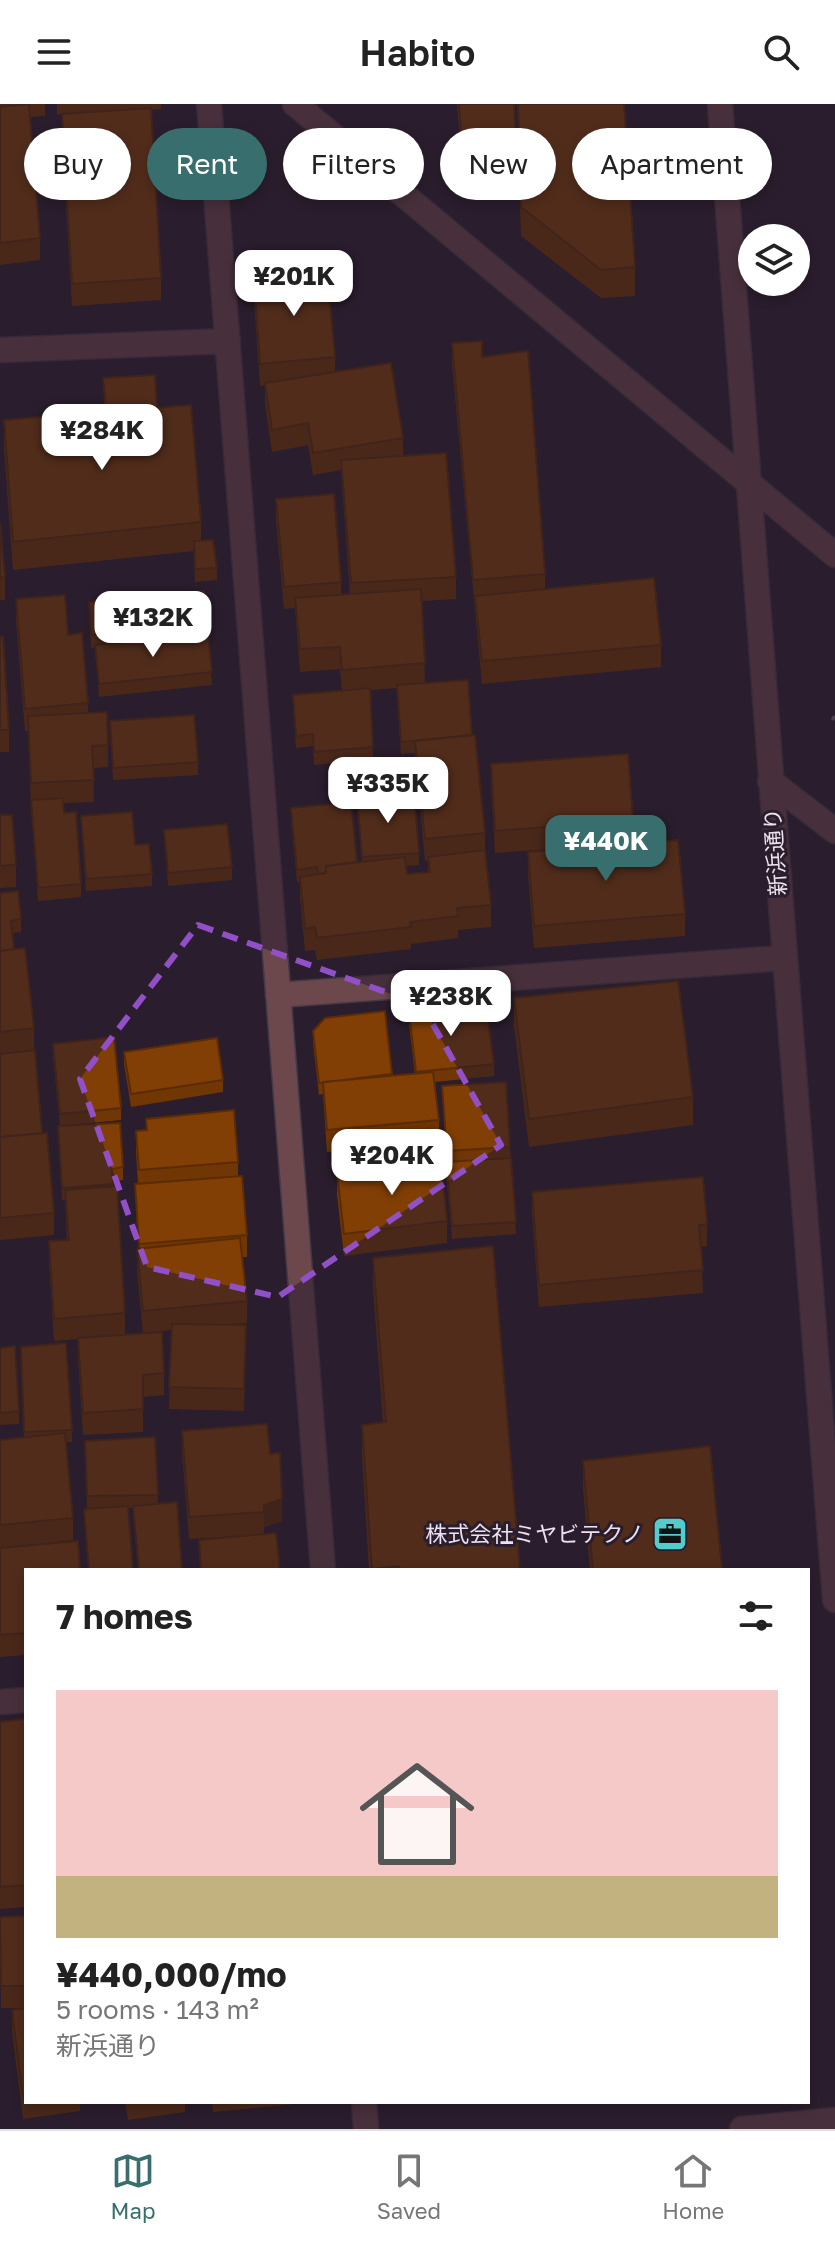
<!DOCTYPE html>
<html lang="en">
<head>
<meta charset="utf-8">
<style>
	:root { --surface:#fff; --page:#f6f6f6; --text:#222; --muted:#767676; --line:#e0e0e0; --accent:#386f6e }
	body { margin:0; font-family:"Golos Text","Noto Sans JP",sans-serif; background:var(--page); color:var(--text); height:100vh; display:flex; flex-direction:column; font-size:30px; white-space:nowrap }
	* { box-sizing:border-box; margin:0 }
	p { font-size:26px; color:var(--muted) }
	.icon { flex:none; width:44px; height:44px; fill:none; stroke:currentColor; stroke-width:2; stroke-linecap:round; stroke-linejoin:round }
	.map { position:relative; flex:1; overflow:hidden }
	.details { position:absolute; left:24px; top:1464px; width:786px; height:536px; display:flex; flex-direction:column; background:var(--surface); border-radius:0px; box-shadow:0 4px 12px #0003 }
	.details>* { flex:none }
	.hud { position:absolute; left:24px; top:24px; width:788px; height:72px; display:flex; gap:16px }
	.buttons { position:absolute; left:738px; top:120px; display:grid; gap:16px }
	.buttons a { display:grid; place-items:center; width:72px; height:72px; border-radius:50%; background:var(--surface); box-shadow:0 4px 12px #0003; font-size:40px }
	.price { position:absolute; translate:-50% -68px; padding:0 18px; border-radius:16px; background:#fff; color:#222; font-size:26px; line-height:52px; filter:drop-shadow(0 2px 4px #0008) }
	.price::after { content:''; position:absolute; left:50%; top:48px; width:24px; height:18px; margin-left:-12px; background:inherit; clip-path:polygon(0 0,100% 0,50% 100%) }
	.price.active { background:var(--accent); color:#fff }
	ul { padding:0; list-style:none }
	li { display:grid; align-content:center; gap:16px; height:424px; padding:0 32px }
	li span { display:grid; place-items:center; height:248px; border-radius:0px; color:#555 }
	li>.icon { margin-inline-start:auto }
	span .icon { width:144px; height:144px; fill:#fffc; stroke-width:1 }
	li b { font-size:34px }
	h2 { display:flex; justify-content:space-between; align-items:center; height:96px; padding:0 32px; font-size:34px }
	.tag { padding:0 28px; border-radius:36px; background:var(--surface); box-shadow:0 4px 12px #0003; font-size:28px; line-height:72px }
	.tag.active { background:var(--accent); color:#fff }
	header { display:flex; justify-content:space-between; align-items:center; height:104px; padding:0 32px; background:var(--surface); font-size:36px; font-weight:600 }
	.tab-bar { display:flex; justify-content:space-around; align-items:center; height:112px; border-top:2px solid var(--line); background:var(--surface); font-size:22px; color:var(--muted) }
	.tab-bar a { display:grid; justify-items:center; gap:4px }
	.tab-bar .active { color:var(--accent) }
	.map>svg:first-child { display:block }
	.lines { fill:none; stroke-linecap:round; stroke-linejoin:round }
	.minor-casing { stroke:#453948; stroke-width:27 }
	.path { stroke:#786d7b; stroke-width:5; stroke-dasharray:6 6; stroke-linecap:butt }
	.minor { stroke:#6c484c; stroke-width:24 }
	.wall { fill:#703604 }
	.shaded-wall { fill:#5b2c04 }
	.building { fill:#823f05; stroke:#5b2c04; stroke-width:2 }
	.marked { fill:none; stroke:#9150c8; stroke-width:6; stroke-dasharray:16 10; stroke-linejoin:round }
	.labels { text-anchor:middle; stroke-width:6; stroke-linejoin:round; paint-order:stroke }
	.street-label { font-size:22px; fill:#ebe2ed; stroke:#2a1d2d }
	.poi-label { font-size:22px; fill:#ebe2ed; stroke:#2a1d2d; text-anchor:end }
</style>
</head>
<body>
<header><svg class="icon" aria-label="menu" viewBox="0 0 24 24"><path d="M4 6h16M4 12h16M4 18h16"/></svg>Habito<svg class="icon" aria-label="search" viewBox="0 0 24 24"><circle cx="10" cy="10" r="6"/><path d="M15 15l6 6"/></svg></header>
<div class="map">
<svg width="835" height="2025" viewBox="0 0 835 2025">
	<rect width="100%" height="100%" fill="#2a1d2d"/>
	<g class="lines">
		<g class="minor-casing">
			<path id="minor" d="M209,0L323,1466
				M295,0L835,451
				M720,0C759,499 794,997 835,1496
				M0,246L228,237
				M770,677L835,727
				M278,891L783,854
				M0,1598L26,1596
				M364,1998L366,2025
				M742,2025L835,2016"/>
		</g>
		<path class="path" d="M832,613L835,615"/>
		<use href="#minor" class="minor"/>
	</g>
	<path class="wall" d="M0,0H45V12L30,13L40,134V156L0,161Z
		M57,0H161V5L151,6L161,174V196L72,202L62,32V10L57,11Z
		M457,0H514L517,73L487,74L462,60Z
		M517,0H624L635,163V192L601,194L521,132Z
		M254,174L335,253V268L403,334V352L456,473V495L422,497L425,579L472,631L485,729V748L491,801V823L458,826V834L411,840V845L317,856L315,846L305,847L300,795V778H297L291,717V704L357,758H362L357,694L419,749V761L406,762L407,770L428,768V757H425L415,649L401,650L397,584L370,586L373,655L314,661L313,642L296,644L293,591L342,586L340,565L300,568L295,504L284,505L276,417V395L341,478V490H350L341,366L313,371L308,341L272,348L265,301V281L260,282L254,196Z
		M452,239L482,253L545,470V485L661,541V563L482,580L452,261Z
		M103,274L157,304L201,418V437L217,464V476L195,478L194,447L13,466L4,345V316L105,308Z
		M0,419L5,473V496H0Z
		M16,495L68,531L88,599V609L108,641V663L93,664L94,698L63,699L64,709L81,780V793L38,797L31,701L28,627H25L16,517Z
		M89,498L207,520L212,581L99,593L95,543L91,544Z
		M0,533L9,626V648H0Z
		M110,617L198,658V671L113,676Z
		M491,660L633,716V739L495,749L491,682Z
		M0,711L16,761V783L0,784Z
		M81,712L135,741L152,770V782L86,787Z
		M164,726L232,763V776L168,782Z
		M528,748L685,810V832L534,844L528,770Z
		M0,789L21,815V828L13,829L14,845L34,924V946L42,1029L54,1109V1131L0,1136Z
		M514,894L693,993V1021L529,1043L514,922Z
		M385,907L392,972L415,970L409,920V908L494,960V972L435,978L439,1016V1038L327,1048L323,990L319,991L313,939V927Z
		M53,940L121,1004V1016L60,1022L53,952Z
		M124,948L223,976V988L131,1003L124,960Z
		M442,982L510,1043L516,1130L452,1135L446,1070L447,1058Z
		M146,1015L238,1058V1072L247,1131V1153H242L247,1197V1219L232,1220L246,1243L244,1307L169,1305L171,1226L143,1229L137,1167L138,1145L135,1080H138L136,1049V1027L146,1026Z
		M58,1022L123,1063V1076L113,1077L125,1209V1231L164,1269V1291L143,1293V1328L83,1331L78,1256V1235L54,1237L49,1159V1137L67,1136L65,1096H62Z
		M337,1069L447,1117V1139L344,1152L337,1091Z
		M532,1088L707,1120V1142L701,1143L703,1189L539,1203L532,1110Z
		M373,1154L520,1466H369L362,1353V1321L383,1318L373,1185Z
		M21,1243L72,1326V1338H65L73,1414V1436L0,1444V1336L24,1333Z
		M0,1244L19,1307V1320L0,1321Z
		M182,1327L270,1350L282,1417L264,1423V1430L280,1466H200L199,1436L251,1431L189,1435L182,1349Z
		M155,1333L158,1400L182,1466H138L133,1404H128L133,1466H88L84,1405L99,1404H87L85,1337Z
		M583,1357L722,1466H590L583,1385Z
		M0,1444L26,1466V1551L0,1553Z
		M0,1618L26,1626V1803L0,1805Z
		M26,1812V1904H1L0,1813Z
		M26,1904V1998H80V2007L23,2015L12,1928V1906Z
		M125,1998H185V2008L128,2016Z
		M212,1998H315L213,2008Z"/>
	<path class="shaded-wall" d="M282,1395V1417L264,1423V1401Z"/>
	<path class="building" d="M29,0L40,134L0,139V3Z
		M459,0H514L517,51H487L462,38Z
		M518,0H624L635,163L601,166L521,103Z
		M151,4L161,174L72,180L62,10Z
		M327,167L335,253L260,260L254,174Z
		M482,237V253L528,247L545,470L473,476L452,239Z
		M391,259L403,334L313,349L308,319L272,326L265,279Z
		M155,271L157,304L106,308L103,274Z
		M191,301L201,418L13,438L4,316Z
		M446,349L456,473L351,479L341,356Z
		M334,390L341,478L284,483L276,395Z
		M0,419L5,473L0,474Z
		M213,436L217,464L195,465L194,437Z
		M654,474L661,541L482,557L475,492Z
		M421,485L425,559L342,566L340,543L300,545L295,494Z
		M204,487L207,520L91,531L89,498Z
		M65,491L68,531L82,529L88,599L25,605L16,495Z
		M208,530L212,568L99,580L95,541Z
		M0,533H3L9,626H0Z
		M468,576L472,631L401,638L397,581Z
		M370,584L373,643L314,648L313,630L296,632L293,591Z
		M107,608L108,641L92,642L94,676L31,679L28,612Z
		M194,611L198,658L113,664L110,617Z
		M475,631L485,729L425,735L415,637Z
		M628,650L633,716L495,727L491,660Z
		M414,689L419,749L362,753L357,694Z
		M63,694L64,709L76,708L81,780L38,784L31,696Z
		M351,698L357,758L326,762V769L318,770L317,763L297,766L291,704Z
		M132,708L135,741L149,740L152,770L86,775L81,712Z
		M0,711H12L16,761L0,762Z
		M227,720L232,763L168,769L164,726Z
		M678,736L685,810L534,822L528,748Z
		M485,746L491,801L457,804L458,812L410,818L411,823L317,834L315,823L305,825L300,773L326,769V762L405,753L407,770L430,768L428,753Z
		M18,787L21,815L11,817L14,845L0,847V789Z
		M25,844L34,924L0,928V847Z
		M678,877L693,993L529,1015L514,894Z
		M486,901L494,960L416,968L409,908Z
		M385,907L392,970L319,979L313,927L325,914Z
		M114,933L121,1004L60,1010L53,940Z
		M217,934L223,976L131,990L124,948Z
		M35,946L42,1029L0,1033V950Z
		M433,968L439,1016L327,1026L323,978Z
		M506,978L510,1043L447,1047L442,982Z
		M234,1006L238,1058L139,1066L136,1027L147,1026L146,1015Z
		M120,1019L123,1063L112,1065L113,1080L62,1084L58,1022Z
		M47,1029L54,1109L0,1114V1033Z
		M511,1054L516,1118L452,1122L446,1058Z
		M441,1058L447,1117L344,1130L337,1069Z
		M242,1072L247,1131L139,1140L135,1080Z
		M703,1073L707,1120L699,1121L703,1166L539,1181L532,1088Z
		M117,1082L125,1209L54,1215L49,1137L69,1136L65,1086Z
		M240,1134L247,1197L143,1207L137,1145Z
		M493,1142L520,1466H400L399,1462L372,1465L362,1321L386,1318L373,1154Z
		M172,1220L246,1221L244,1285L169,1283Z
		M162,1228L164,1269L143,1271V1305L83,1309L78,1234Z
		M66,1239L72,1326L24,1328L21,1243Z
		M15,1242L19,1307L0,1309V1244Z
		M267,1320L270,1350L280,1349L282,1395L264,1401V1408L189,1413L182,1327Z
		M65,1329L73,1414L0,1421V1336Z
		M155,1333L158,1391L87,1392L85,1337Z
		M710,1342L722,1466H593L583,1357Z
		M177,1398L182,1466H139L133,1402Z
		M128,1402L133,1466H89L84,1405Z
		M276,1429L280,1466H201L199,1436Z
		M78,1437L80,1466H26V1529L0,1531V1444Z
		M25,1615L26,1781L0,1783V1618Z
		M26,1812V1882H1L0,1813Z
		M26,1904V1993H23L12,1906Z"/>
	<path d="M0 0H835V2025H0ZM198,821L422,901L501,1041L278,1193L147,1163L80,975Z" fill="#2a1d2d" fill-opacity=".55" fill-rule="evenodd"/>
	<path class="marked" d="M198,821L422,901L501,1041L278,1193L147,1163L80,975Z"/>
	<defs>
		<g id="office-square" transform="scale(1.8)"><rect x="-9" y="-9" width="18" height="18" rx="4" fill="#52cdcc" stroke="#2a1d2d"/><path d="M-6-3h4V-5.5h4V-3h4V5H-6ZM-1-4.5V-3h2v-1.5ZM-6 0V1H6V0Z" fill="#111"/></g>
	</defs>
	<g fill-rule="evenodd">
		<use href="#office-square" x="670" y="1430"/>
	</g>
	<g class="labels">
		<g class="street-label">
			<text transform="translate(775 748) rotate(-94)" y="8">新浜通り</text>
		</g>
		<g class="poi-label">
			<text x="644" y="1438">株式会社ミヤビテクノ</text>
		</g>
	</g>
</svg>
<div class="buttons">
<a><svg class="icon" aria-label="layers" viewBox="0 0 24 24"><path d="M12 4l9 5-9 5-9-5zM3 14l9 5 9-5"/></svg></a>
</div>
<b class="price" style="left:294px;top:214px">¥201K</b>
<b class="price" style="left:102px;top:368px">¥284K</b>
<b class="price" style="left:153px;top:555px">¥132K</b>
<b class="price" style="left:388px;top:721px">¥335K</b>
<b class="price active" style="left:606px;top:779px">¥440K</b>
<b class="price" style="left:451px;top:934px">¥238K</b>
<b class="price" style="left:392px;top:1093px">¥204K</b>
<div class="hud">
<a class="tag">Buy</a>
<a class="tag active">Rent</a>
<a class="tag">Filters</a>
<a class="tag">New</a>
<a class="tag">Apartment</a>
</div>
<section class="details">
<h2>7 homes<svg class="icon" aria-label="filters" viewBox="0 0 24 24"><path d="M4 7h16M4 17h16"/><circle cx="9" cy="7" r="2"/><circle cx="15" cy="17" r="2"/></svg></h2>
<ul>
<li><span style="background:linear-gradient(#f6c9c9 75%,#c2b280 0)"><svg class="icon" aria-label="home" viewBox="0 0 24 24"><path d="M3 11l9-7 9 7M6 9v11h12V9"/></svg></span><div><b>¥440,000/mo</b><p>5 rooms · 143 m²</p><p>新浜通り</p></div></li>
</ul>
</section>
</div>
<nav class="tab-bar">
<a class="active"><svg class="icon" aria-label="map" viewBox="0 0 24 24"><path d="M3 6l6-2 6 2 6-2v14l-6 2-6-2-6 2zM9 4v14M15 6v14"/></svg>Map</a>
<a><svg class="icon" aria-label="saved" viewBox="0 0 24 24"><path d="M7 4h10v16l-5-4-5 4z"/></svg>Saved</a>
<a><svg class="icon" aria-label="home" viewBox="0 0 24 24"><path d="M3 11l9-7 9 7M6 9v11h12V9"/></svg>Home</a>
</nav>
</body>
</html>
